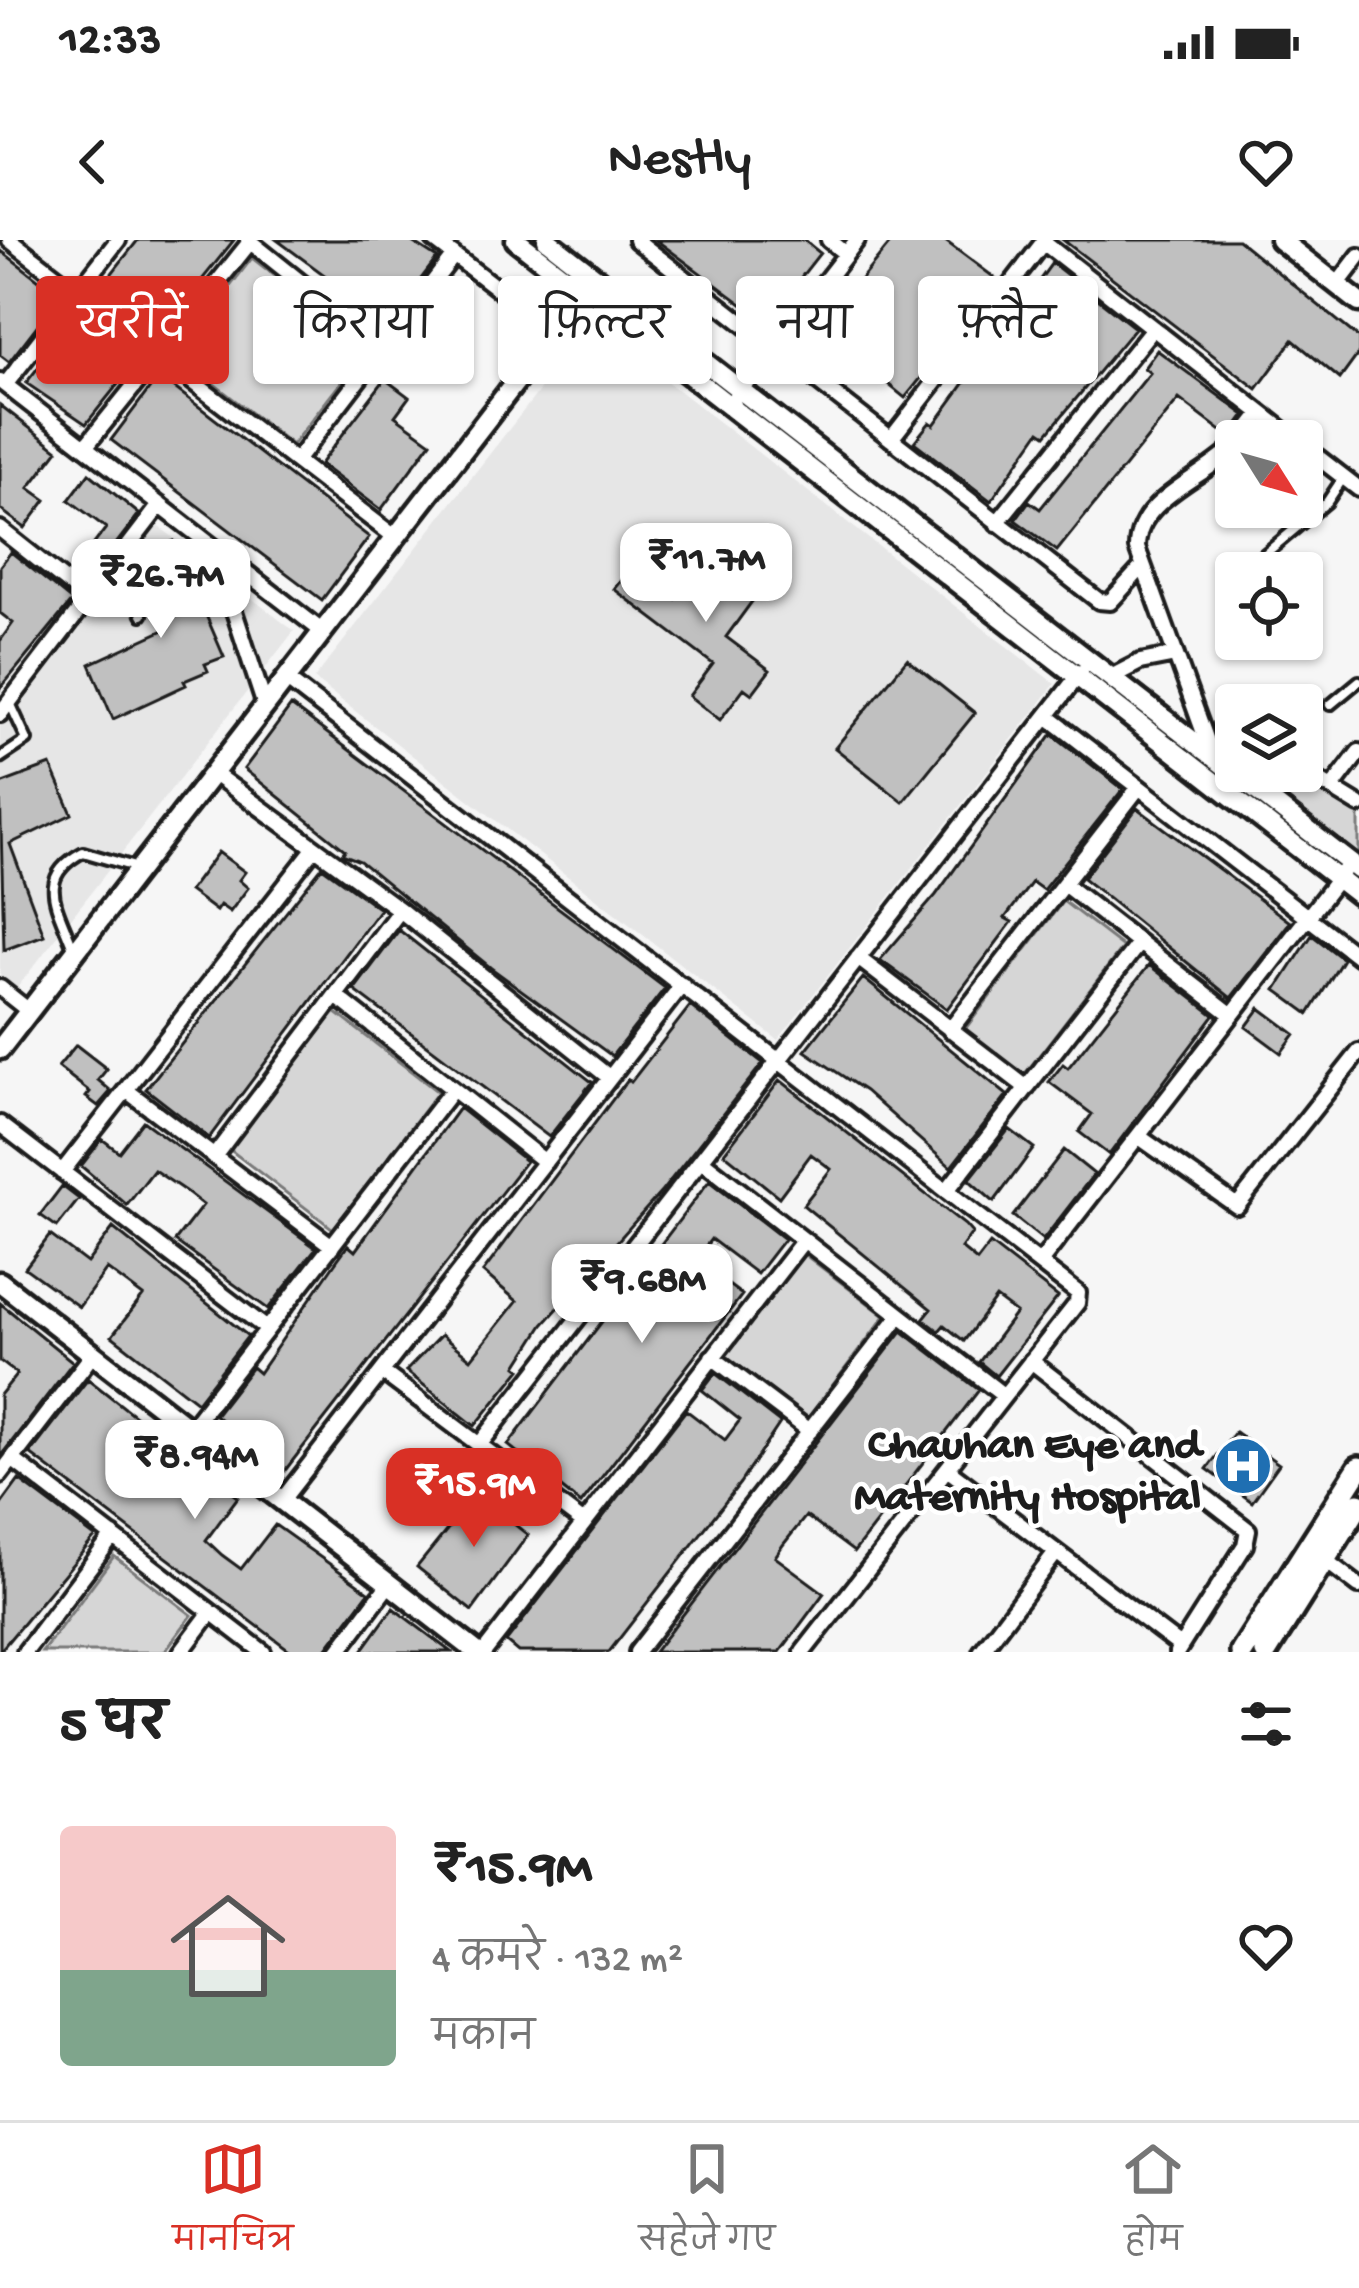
<!DOCTYPE html>
<html lang="hi">
<head>
<meta charset="utf-8">
<style>
	:root { --surface:#fff; --page:#f2f2f2; --text:#222; --muted:#767676; --line:#e0e0e0; --accent:#d93025 }
	body { margin:0; font-family:"Gochi Hand","Playpen Sans Deva",sans-serif; background:var(--page); color:var(--text); height:100vh; display:flex; flex-direction:column; font-size:45px; white-space:nowrap }
	* { box-sizing:border-box; margin:0 }
	p { font-size:39px; color:var(--muted) }
	.icon { flex:none; width:66px; height:66px; fill:none; stroke:currentColor; stroke-width:2; stroke-linecap:round; stroke-linejoin:round }
	.map { position:relative; height:1412px; overflow:hidden }
	.sheet { display:flex; flex-direction:column; background:var(--surface); flex:1 }
	.sheet>* { flex:none }
	.hud { position:absolute; left:36px; top:36px; width:1287px; height:108px; display:flex; gap:24px }
	.needle { width:78px; rotate:127deg }
	.buttons { position:absolute; left:1215px; top:180px; display:grid; gap:24px }
	.buttons a { display:grid; place-items:center; width:108px; height:108px; border-radius:12px; background:var(--surface); box-shadow:0 3px 9px #0004; font-size:60px }
	.price { position:absolute; translate:-50% -102px; padding:0 27px; border-radius:24px; background:#fff; color:#222; font-size:39px; line-height:78px; filter:drop-shadow(0 3px 6px #0008) }
	.price::after { content:''; position:absolute; left:50%; top:72px; width:36px; height:27px; margin-left:-18px; background:inherit; clip-path:polygon(0 0,100% 0,50% 100%) }
	.price.current { background:var(--accent); color:#fff }
	ul { padding:0; list-style:none }
	li { display:flex; align-items:center; gap:36px; height:300px; padding:0 60px }
	li+li { border-top:3px solid var(--line) }
	li span { display:grid; place-items:center; flex:none; width:336px; height:240px; border-radius:12px; color:#555 }
	li>.icon { margin-inline-start:auto }
	span .icon { width:144px; height:144px; fill:#fffc; stroke-width:1 }
	li b { font-size:51px }
	h2 { display:flex; justify-content:space-between; align-items:center; height:144px; padding:0 60px; font-size:51px }
	.pill { padding:0 42px; border-radius:12px; background:var(--surface); box-shadow:0 3px 9px #0004; font-size:42px; line-height:108px }
	.pill.current { background:var(--accent); color:#fff }
	.status { display:flex; justify-content:space-between; align-items:center; height:84px; padding:0 60px; background:var(--surface); direction:ltr }
	.status svg { height:33px; fill:currentColor }
	header { display:flex; justify-content:space-between; align-items:center; height:156px; padding:0 60px; background:var(--surface); font-size:54px; font-weight:600 }
	.menu { display:flex; justify-content:space-around; align-items:center; height:168px; border-top:3px solid var(--line); background:var(--surface); font-size:33px; color:var(--muted) }
	.menu a { display:grid; justify-items:center; gap:6px }
	.menu .current { color:var(--accent) }
	.map>svg:first-child { display:block }
	.built { fill:#e6e6e6 }
	.green { fill:#d6d6d6; stroke:#797979; stroke-width:3 }
	.building { fill:#c0c0c0; stroke:#1c1c1c; stroke-width:3 }
	.lines { fill:none; stroke-linecap:round; stroke-linejoin:round }
	.service-casing { stroke:#1c1c1c; stroke-width:16 }
	.minor-casing { stroke:#1c1c1c; stroke-width:22 }
	.tertiary-casing { stroke:#1c1c1c; stroke-width:27 }
	.primary-casing { stroke:#1c1c1c; stroke-width:30 }
	.service { stroke:#fff; stroke-width:8 }
	.minor { stroke:#fff; stroke-width:14 }
	.tertiary { stroke:#fff; stroke-width:18 }
	.primary { stroke:#fff; stroke-width:21 }
	.labels { text-anchor:middle; stroke-width:9; stroke-linejoin:round; paint-order:stroke }
	.poi-label { font-size:45px; font-weight:bold; fill:#1c1c1c; stroke:#fff; text-anchor:end }
</style>
</head>
<body>
<div class="status"><b>12:33</b><svg viewBox="0 0 49 12"><path d="M0 12V9h3v3zM5 12V6h3v6zM10 12V3h3v9zM15 12V0h3v12zM26 1h20v11H26zM47 4h2v5h-2z"/></svg></div>
<header><svg class="icon" aria-label="back" viewBox="0 0 24 24"><path d="M15 5l-7 7 7 7"/></svg>Nestly<svg class="icon" aria-label="heart" viewBox="0 0 24 24"><path d="M12 20l-8-8c-3-5 5-10 8-4 3-6 11-1 8 4z"/></svg></header>
<div class="map">
<svg width="1359" height="1412" viewBox="0 0 1359 1412">
	<rect width="100%" height="100%" fill="#f6f6f6"/>
	<filter id="ink" filterUnits="userSpaceOnUse"><feTurbulence type="fractalNoise" baseFrequency=".00833" numOctaves="2"/><feDisplacementMap in="SourceGraphic" scale="24" xChannelSelector="R" yChannelSelector="G"/><feConvolveMatrix kernelMatrix="1 2 1 2 8 2 1 2 1" color-interpolation-filters="sRGB"/></filter>
	<g filter="url(#ink)">
		<path class="built" d="M592,83L1055,444L778,800L314,439Z
			M152,281L294,391L13,753L0,743V478Z"/>
		<path class="green" d="M252,18L368,108L292,205L177,115Z
			M1302,523L1359,569V616L1250,531H1302Z
			M1063,661L1123,707L1024,835L965,789Z
			M335,772L438,852L333,989L229,909Z
			M804,1014L885,1076L808,1178L726,1116Z
			M114,1316L192,1375L164,1412H42Z"/>
		<path class="building" d="M138,0H234L86,184L26,143Z
			M277,0H409L437,18L388,82Z
			M656,0H804L820,13L766,82Z
			M893,0H944L999,41L905,158L861,122L844,144L809,117L839,91L870,51L861,39Z
			M1063,0H1238L1359,98V113L1340,139L1293,100L1257,149Z
			M0,10L60,56L9,122L0,115Z
			M1052,23L1135,88L1046,195L1040,191L991,261L914,202L930,182L934,185Z
			M1157,110L1245,175L1229,197L1179,159L1057,311L1015,280L1029,261L1040,269L1150,133L1144,128Z
			M159,136L369,297L322,360L111,200Z
			M385,139L409,157L395,176L431,202L381,270L320,224Z
			M0,165L58,210L29,248L46,260L25,288L0,269Z
			M89,233L139,274L86,343L73,332L106,288L69,260Z
			M174,301L224,417L205,424L208,431L184,441L186,445L113,479L90,424L168,388L138,317Z
			M713,309L764,345L726,397L770,430L752,454L744,448L720,480L689,456L713,424L614,349L632,326L676,359Z
			M11,312L72,361L0,449V401L13,383L0,373V326Z
			M907,419L975,473L903,562L835,508Z
			M291,466L665,748L612,816L491,728L360,621L342,614L345,610L244,529Z
			M1052,494L1123,549L1043,650L1032,642L1005,678L1012,682L947,769L880,720L936,655Z
			M51,525L72,574L10,604L44,695L4,710L0,544Z
			M1137,568L1290,682L1231,758L1083,638Z
			M218,612L245,632L239,640L248,648L230,672L220,665L216,671L189,651Z
			M322,627L380,669L209,898L146,849Z
			M399,690L592,842L549,897L354,750Z
			M1312,695L1343,719L1309,774L1276,750Z
			M1149,725L1214,775L1109,915L1079,892L1092,874L1049,842L1063,824L1068,828Z
			M863,738L1007,855L951,927L865,851L805,811Z
			M690,766L763,823L662,951L543,1085L517,1126L521,1129L475,1186L406,1131L441,1095L471,1119L517,1061L483,1032L628,839L631,842Z
			M1260,768L1295,794L1281,813L1246,787Z
			M76,805L107,829L98,840L111,851L98,866L86,857L90,852L58,827Z
			M780,840L965,985L972,993L961,1008L977,1021L990,1004L1058,1057L996,1136L979,1122L1016,1073L996,1058L964,1101L944,1085L939,1091L923,1079L931,1069L803,965L831,929L811,914L779,957L724,913Z
			M459,868L526,921L283,1233L215,1175L252,1127L259,1133L335,1023L348,1005L355,1011Z
			M143,881L316,1008L268,1069L175,1001L203,965L185,951L154,930L127,965L81,926L102,899L119,912Z
			M1009,889L1034,908L994,962L969,940Z
			M1064,910L1094,934L1043,1000L1013,976Z
			M709,941L784,999L757,1034L711,999L695,1020L742,1055L581,1264L508,1205Z
			M62,946L79,959L57,987L40,975Z
			M113,988L248,1096L197,1162L112,1096L143,1056L107,1029L79,1067L25,1028L50,995L87,1023Z
			M0,1063L73,1122L0,1217V1155L17,1134L0,1121Z
			M902,1091L979,1150L854,1312L806,1276L783,1305L775,1317L824,1353L780,1412H654Z
			M715,1133L780,1183L740,1243L609,1412H518L506,1402L686,1170L725,1200L740,1180L702,1150Z
			M88,1139L238,1257L206,1300L222,1315L241,1329L275,1285L369,1352L324,1412H292L30,1214Z
			M1235,1192L1279,1224L1252,1262L1207,1229Z
			M19,1240L95,1297L0,1411V1266Z
			M480,1249L518,1279L514,1284L528,1295L472,1371L417,1327Z
			M393,1368L451,1412H361Z"/>
		<g class="lines">
			<g class="service-casing">
				<path id="service" d="M121,318L142,375
					M1259,319L1327,262L1343,238
					M1330,465L1359,441
					M0,518L27,500L10,463
					M74,711C59,667 33,639 83,612L138,628"/>
			</g>
			<g class="minor-casing">
				<path id="minor" d="M10,0L77,52
					M248,0L383,108
					M434,0L554,92
					M636,0L1099,361L1110,362L1143,326
					M829,0L846,14
					M1043,2L1297,201
					M1337,45L1359,16
					M159,116L395,297
					M0,141L323,392
					M5,145L118,0
					M735,157L857,0
					M891,199L1045,0
					M1239,201L1261,173
					M1302,205L1359,249
					M85,207L250,2
					M296,221L454,15
					M997,283L1153,88
					M0,289L88,359
					M213,307L265,466
					M1111,437L1140,422L1176,415
					M286,439L1078,1053L1077,1063L803,1412
					M0,474L160,265
					M1047,476L1359,717
					M1212,515L1137,308C1137,258 1206,238 1236,205
					M1302,530L1359,565
					M213,533L400,670L610,838
					M1334,545L1359,512
					M1064,644L1232,775
					M858,718L1027,848
					M0,748L29,771
					M336,756L545,922
					M950,790L1139,547
					M126,850L332,1006
					M0,884L267,1089
					M1138,896L1237,966L1359,812
					M216,914L400,670
					M701,920L1004,1156
					M62,932L313,610
					M948,949L1139,703
					M1041,1021L1343,632
					M712,1117L810,1191
					M1031,1121L1248,1290L1245,1305L1177,1412
					M382,1132L584,1283
					M190,1189L453,849
					M480,1204L1081,432
					M12,1219L263,1412
					M947,1229L1180,1406
					M0,1235L93,1114
					M282,1260L682,745
					M1325,1320L1359,1346
					M25,1412L113,1296
					M181,1412L211,1372
					M338,1412L389,1344
					M484,1412L804,1000
					M637,1412L900,1075
					M981,1412L1055,1314"/>
			</g>
			<g class="tertiary-casing">
				<path id="tertiary" d="M516,0L1359,655
					M547,0L1359,630
					M1280,0L1359,62
					M0,809L589,47
					M0,1042L477,1412"/>
			</g>
			<g class="primary-casing">
				<path id="primary" d="M1242,1412L1359,1228
					M1266,1412L1359,1264"/>
			</g>
			<use href="#service" class="service"/>
			<use href="#minor" class="minor"/>
			<use href="#tertiary" class="tertiary"/>
			<use href="#primary" class="primary"/>
		</g>
	</g>
	<defs>
		<g id="hospital-disc" transform="scale(3)"><circle r="9.5" fill="#1f6fb2" stroke="#fff"/><path d="M-5-5h3v3.5h4V-5h3V5h-3V1.5h-4V5h-3Z" fill="#fff"/></g>
	</defs>
	<g fill-rule="evenodd">
		<use href="#hospital-disc" x="1243" y="1226"/>
	</g>
	<g class="labels">
		<g class="poi-label">
			<text x="1201" y="1216">Chauhan Eye and<tspan x="1201" dy="52">Maternity Hospital</tspan></text>
		</g>
	</g>
</svg>
<div class="buttons">
<a><svg class="needle" viewBox="-14 -14 28 28"><path d="M0-13l5 13h-10z" fill="#e53935"/><path d="M0 13l5-13h-10z" fill="#767676"/></svg></a>
<a><svg class="icon" aria-label="locate" viewBox="0 0 24 24"><circle cx="12" cy="12" r="6"/><path d="M12 2v4M12 18v4M2 12h4M18 12h4"/></svg></a>
<a><svg class="icon" aria-label="layers" viewBox="0 0 24 24"><path d="M12 4l9 5-9 5-9-5zM3 14l9 5 9-5"/></svg></a>
</div>
<b class="price" style="left:706px;top:385px">₹11.7M</b>
<b class="price" style="left:161px;top:401px">₹26.7M</b>
<b class="price" style="left:642px;top:1106px">₹9.68M</b>
<b class="price" style="left:195px;top:1282px">₹8.94M</b>
<b class="price current" style="left:474px;top:1310px">₹15.9M</b>
<div class="hud">
<a class="pill current">खरीदें</a>
<a class="pill">किराया</a>
<a class="pill">फ़िल्टर</a>
<a class="pill">नया</a>
<a class="pill">फ़्लैट</a>
</div>
</div>
<section class="sheet">
<h2>5 घर<svg class="icon" aria-label="filters" viewBox="0 0 24 24"><path d="M4 7h16M4 17h16"/><circle cx="9" cy="7" r="2"/><circle cx="15" cy="17" r="2"/></svg></h2>
<ul>
<li><span style="background:linear-gradient(#f6c9c9 60%,#7fa58c 0)"><svg class="icon" aria-label="home" viewBox="0 0 24 24"><path d="M3 11l9-7 9 7M6 9v11h12V9"/></svg></span><div><b>₹15.9M</b><p>4 कमरे · 132 m²</p><p>मकान</p></div><svg class="icon" aria-label="heart" viewBox="0 0 24 24"><path d="M12 20l-8-8c-3-5 5-10 8-4 3-6 11-1 8 4z"/></svg></li>
</ul>
</section>
<nav class="menu">
<a class="current"><svg class="icon" aria-label="map" viewBox="0 0 24 24"><path d="M3 6l6-2 6 2 6-2v14l-6 2-6-2-6 2zM9 4v14M15 6v14"/></svg>मानचित्र</a>
<a><svg class="icon" aria-label="saved" viewBox="0 0 24 24"><path d="M7 4h10v16l-5-4-5 4z"/></svg>सहेजे गए</a>
<a><svg class="icon" aria-label="home" viewBox="0 0 24 24"><path d="M3 11l9-7 9 7M6 9v11h12V9"/></svg>होम</a>
</nav>
</body>
</html>
